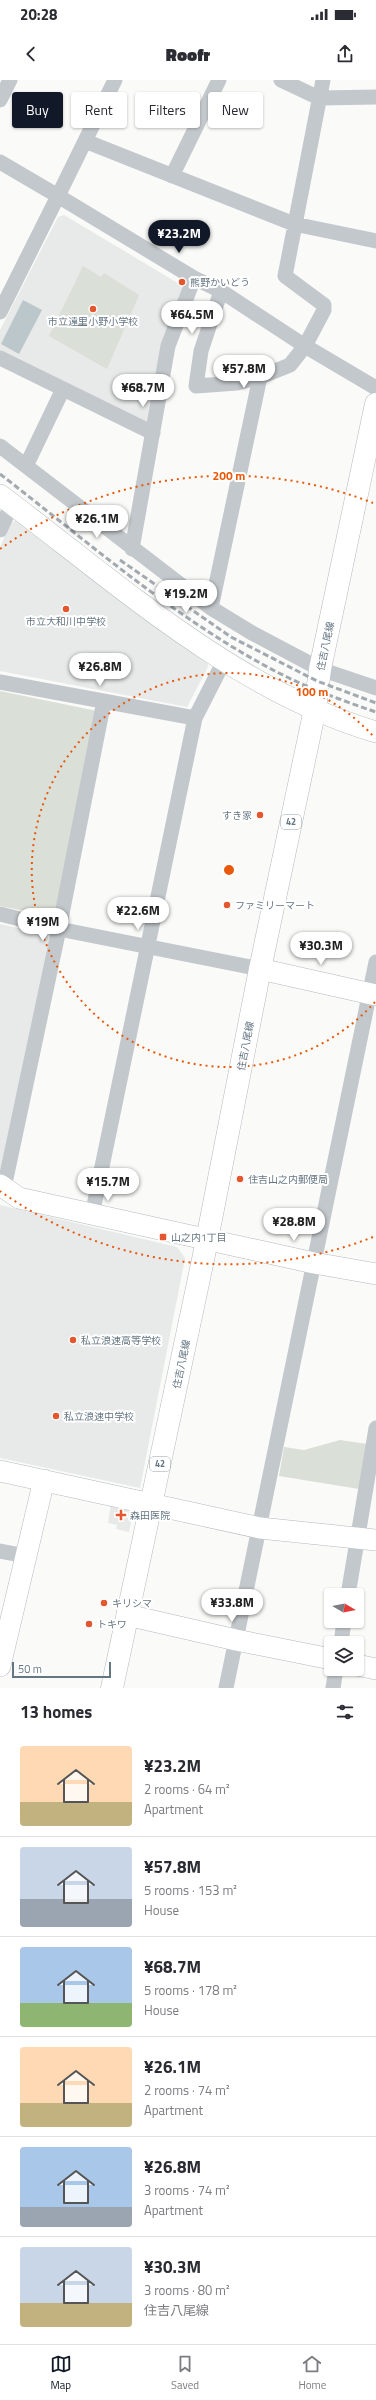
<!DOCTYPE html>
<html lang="en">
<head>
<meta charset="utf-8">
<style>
	:root { --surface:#fff; --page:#f7f7f7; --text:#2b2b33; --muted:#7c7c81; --line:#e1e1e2; --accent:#111827 }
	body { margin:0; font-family:"Titillium Web","Noto Sans JP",sans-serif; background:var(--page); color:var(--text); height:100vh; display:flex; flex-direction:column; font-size:15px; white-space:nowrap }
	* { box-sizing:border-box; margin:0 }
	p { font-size:13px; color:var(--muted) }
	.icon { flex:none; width:22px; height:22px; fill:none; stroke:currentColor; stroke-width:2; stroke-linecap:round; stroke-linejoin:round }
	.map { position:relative; height:1608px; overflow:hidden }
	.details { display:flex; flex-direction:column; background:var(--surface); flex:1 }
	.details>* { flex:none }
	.guide { position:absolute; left:12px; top:12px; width:352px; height:36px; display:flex; gap:8px }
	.needle { width:26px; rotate:99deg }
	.tools { position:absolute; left:324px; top:1508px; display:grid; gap:8px }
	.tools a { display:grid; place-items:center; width:40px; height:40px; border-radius:4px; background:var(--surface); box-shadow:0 1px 3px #0004; font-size:20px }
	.scale { position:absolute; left:12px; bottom:10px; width:99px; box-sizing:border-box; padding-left:4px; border:2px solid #657683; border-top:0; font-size:11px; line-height:14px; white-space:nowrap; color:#657683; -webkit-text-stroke:3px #fff; paint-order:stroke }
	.price { position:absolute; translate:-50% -34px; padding:0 9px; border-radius:14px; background:#fff; color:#222; font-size:13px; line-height:26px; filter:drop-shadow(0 1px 2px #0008) }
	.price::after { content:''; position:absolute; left:50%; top:24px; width:12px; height:9px; margin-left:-6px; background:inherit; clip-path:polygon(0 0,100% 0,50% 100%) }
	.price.selected { background:var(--accent); color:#fff }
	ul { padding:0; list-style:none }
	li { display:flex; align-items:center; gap:12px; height:100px; padding:0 20px }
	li+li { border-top:1px solid var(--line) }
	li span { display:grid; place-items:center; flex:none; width:112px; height:80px; border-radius:4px; color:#555 }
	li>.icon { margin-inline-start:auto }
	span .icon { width:48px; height:48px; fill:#fffc; stroke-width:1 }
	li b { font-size:17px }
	h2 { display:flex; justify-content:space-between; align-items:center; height:48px; padding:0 20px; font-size:17px }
	.chip { padding:0 14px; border-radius:4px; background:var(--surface); box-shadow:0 1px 3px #0004; font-size:14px; line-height:36px }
	.chip.selected { background:var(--accent); color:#fff }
	.status { display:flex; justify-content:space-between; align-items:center; height:28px; padding:0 20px; background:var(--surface); direction:ltr }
	.status svg { height:11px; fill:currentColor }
	header { display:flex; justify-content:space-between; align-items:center; height:52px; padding:0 20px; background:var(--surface); font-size:18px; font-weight:800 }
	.tab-bar { display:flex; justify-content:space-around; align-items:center; height:56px; border-top:1px solid var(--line); background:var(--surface); font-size:11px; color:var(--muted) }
	.tab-bar a { display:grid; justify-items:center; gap:2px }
	.tab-bar .selected { color:var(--accent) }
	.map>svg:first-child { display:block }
	.built { fill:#e8e9e9 }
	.green { fill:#dadfd7 }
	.water { fill:#bbc7cb }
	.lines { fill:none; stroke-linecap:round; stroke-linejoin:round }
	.secondary-casing { stroke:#b3babf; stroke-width:22 }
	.primary-casing { stroke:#b5babe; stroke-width:23 }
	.street { stroke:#c3c8cc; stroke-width:15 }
	.secondary { stroke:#fff; stroke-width:21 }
	.primary { stroke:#fff; stroke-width:22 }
	.rail { stroke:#a2aab0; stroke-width:3; stroke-dasharray:6 3; stroke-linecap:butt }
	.ring { fill:none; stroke:#e8590c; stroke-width:2; stroke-dasharray:2 4 }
	.poi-dot { fill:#e4572e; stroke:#fff; stroke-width:1.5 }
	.labels { text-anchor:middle; stroke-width:4; stroke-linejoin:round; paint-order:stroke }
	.shield { fill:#fff; stroke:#939fa8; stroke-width:1 }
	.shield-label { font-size:9px; font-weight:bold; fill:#657683 }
	.poi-label { font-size:10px; fill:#657683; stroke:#fff; text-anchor:start }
	.street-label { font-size:10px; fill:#657683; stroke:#fff }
	.centre { fill:#e8590c; stroke:#fff; stroke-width:2 }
	.ring-label { font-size:12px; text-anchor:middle; font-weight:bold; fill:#e8590c; stroke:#fff; stroke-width:4; stroke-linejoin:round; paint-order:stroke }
</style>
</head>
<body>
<div class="status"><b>20:28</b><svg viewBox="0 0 49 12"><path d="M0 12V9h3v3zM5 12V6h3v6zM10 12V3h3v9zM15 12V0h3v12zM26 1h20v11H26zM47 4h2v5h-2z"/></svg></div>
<header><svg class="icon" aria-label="back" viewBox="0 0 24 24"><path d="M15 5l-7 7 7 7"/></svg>Roofr<svg class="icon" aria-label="share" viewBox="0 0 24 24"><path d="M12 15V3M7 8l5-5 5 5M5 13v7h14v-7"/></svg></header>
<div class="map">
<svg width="376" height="1608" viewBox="0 0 376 1608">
	<rect width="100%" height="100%" fill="#fafaf8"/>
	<path class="built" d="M64,135L176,202L182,208L164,260L150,342L144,345L0,273V250L58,137Z
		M20,438L207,577L208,587L187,627L0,591V468L9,444Z
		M0,844L44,854L50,859L0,1092Z
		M0,1125L177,1167L185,1178L140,1408L0,1378Z
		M111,1423L134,1428L129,1452L116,1449L117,1445L108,1443Z"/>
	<path class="green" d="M83,186L101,197L104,193L139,215L107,289L49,256Z
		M0,611L97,631L54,837L0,826Z
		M340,1360L367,1364L359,1409L279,1396L284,1367L304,1370Z"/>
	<path class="water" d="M23,220L42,230L19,274L1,264Z"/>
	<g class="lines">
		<g class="secondary-casing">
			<path id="secondary" d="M0,415C116,502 234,610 376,652
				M260,889L376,915
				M0,1105L19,1118L46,1124L314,1183L376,1194
				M0,1391L260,1448L376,1460
				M127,1535L236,1560L331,1579
				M357,1585L376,1589
				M0,1586L44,1400"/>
		</g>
		<g class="primary-casing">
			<path id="primary" d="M112,1608L204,1175L260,889L315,629L320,589L376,324"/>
		</g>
		<path class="street" d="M115,0L58,116L194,198L221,211L305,266L376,308
			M281,0L319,18L376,17
			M323,0L285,196L324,225V230L305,266L290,285L260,297L211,528L252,553L320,589L376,608
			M0,20L10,0
			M85,61L294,144L376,161
			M0,82L58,116L0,232
			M172,96L219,0
			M221,211L201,271L196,306L237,303L260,297
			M0,278L153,353
			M0,366L211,528
			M26,386L63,309
			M0,450L12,424
			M132,469L168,266L194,198
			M0,602L195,638
			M0,834L59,849L260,889
			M4,1108L59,849L104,621
			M92,1135L195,638L224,581
			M0,1471L26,1476
			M348,1515L376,1348
			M341,1563L344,1541
			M226,1608L376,882
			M333,1608L336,1589"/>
		<use href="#secondary" class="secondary"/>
		<use href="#primary" class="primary"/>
		<path class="rail" d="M0,394C88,462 173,537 273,590C305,607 341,620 376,632
			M120,480L231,557L317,601L376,623"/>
	</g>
	<g class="ring">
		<path d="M375 922A197 197 0 1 1 375 658"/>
		<path d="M373 1157A394 394 0 0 1 0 1111M0 469A394 394 0 0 1 373 423"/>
	</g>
	<g class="poi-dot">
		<circle cx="182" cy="202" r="4"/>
		<circle cx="93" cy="229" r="4"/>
		<circle cx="66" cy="529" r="4"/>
		<circle cx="260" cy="735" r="4"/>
		<circle cx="227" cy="825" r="4"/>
		<circle cx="240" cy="1099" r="4"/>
		<rect x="159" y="1153" width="8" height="8" rx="2"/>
		<circle cx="73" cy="1260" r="4"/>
		<circle cx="56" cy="1336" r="4"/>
		<path d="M119 1429h4v4h4v4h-4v4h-4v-4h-4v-4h4z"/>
		<circle cx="104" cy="1523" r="4"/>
		<circle cx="89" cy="1544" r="4"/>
	</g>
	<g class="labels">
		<g class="shield">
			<rect x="281" y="735" width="20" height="14" rx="3"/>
			<rect x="150" y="1377" width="20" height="14" rx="3"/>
		</g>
		<g class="shield-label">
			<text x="291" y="745">42</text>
			<text x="160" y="1387">42</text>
		</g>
		<g class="poi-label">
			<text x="190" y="206">熊野かいどう</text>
			<text x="93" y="245" text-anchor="middle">市立遠里小野小学校</text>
			<text x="66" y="545" text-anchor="middle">市立大和川中学校</text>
			<text x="252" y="739" text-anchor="end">すき家</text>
			<text x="235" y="829">ファミリーマート</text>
			<text x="248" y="1103">住吉山之内郵便局</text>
			<text x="171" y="1161">山之内1丁目</text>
			<text x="81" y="1264">私立浪速高等学校</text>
			<text x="64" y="1340">私立浪速中学校</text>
			<text x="130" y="1439">森田医院</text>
			<text x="112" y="1527">キリシマ</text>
			<text x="97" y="1548">トキワ</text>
		</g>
		<g class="street-label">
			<text transform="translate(325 566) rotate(-78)" y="4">住吉八尾線</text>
			<text transform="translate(245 966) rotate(-79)" y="4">住吉八尾線</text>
			<text transform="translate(181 1284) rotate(-78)" y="4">住吉八尾線</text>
		</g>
	</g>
	<circle cx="229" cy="790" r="6" class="centre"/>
	<g class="ring-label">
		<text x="229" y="400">200 m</text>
		<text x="312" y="616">100 m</text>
	</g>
</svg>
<div class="tools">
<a><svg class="needle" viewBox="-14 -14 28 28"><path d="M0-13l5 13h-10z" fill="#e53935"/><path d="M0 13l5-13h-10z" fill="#7c7c81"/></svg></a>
<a><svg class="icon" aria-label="layers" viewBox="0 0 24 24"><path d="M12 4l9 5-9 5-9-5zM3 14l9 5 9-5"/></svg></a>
</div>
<div class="scale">50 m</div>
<b class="price selected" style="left:179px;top:174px">¥23.2M</b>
<b class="price" style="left:192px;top:255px">¥64.5M</b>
<b class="price" style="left:244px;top:309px">¥57.8M</b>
<b class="price" style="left:143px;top:328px">¥68.7M</b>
<b class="price" style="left:97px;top:459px">¥26.1M</b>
<b class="price" style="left:186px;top:534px">¥19.2M</b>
<b class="price" style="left:100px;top:607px">¥26.8M</b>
<b class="price" style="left:138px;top:851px">¥22.6M</b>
<b class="price" style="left:43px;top:862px">¥19M</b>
<b class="price" style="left:321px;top:886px">¥30.3M</b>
<b class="price" style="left:108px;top:1122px">¥15.7M</b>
<b class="price" style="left:294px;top:1162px">¥28.8M</b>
<b class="price" style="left:232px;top:1543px">¥33.8M</b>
<div class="guide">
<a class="chip selected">Buy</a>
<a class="chip">Rent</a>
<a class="chip">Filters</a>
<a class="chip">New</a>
</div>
</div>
<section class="details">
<h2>13 homes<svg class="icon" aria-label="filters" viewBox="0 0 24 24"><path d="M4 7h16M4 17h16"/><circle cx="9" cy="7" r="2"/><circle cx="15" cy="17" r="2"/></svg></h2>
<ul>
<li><span style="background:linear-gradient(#ffd9b3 70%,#c2b280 0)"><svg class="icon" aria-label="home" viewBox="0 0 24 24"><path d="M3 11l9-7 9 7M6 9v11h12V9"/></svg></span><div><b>¥23.2M</b><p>2 rooms · 64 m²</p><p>Apartment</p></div></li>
<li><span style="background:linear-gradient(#c9d6e8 65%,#9aa5b1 0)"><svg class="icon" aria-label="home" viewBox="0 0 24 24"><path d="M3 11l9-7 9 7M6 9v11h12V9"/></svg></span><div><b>¥57.8M</b><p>5 rooms · 153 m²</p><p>House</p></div></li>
<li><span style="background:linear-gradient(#a9c7e8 70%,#8fb573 0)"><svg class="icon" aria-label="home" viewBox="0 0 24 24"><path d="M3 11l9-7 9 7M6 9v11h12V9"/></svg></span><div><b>¥68.7M</b><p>5 rooms · 178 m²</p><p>House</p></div></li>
<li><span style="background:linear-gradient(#ffd9b3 70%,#c2b280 0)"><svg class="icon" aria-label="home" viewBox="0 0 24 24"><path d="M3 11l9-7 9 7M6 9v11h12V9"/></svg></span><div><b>¥26.1M</b><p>2 rooms · 74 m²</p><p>Apartment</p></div></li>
<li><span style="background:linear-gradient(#a9c7e8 75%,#9aa5b1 0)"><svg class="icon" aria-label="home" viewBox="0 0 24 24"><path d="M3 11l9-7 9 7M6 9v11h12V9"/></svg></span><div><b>¥26.8M</b><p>3 rooms · 74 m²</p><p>Apartment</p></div></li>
<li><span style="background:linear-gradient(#c9d6e8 70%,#c2b280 0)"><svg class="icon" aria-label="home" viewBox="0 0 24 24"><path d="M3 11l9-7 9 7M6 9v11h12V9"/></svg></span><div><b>¥30.3M</b><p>3 rooms · 80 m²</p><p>住吉八尾線</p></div></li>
</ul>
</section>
<nav class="tab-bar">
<a class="selected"><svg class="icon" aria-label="map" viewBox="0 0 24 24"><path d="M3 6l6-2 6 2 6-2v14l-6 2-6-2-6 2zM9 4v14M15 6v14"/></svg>Map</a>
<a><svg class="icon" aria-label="saved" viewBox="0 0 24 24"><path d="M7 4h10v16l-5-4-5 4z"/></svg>Saved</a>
<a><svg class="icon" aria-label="home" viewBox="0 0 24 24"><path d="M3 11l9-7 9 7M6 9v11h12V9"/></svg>Home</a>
</nav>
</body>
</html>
